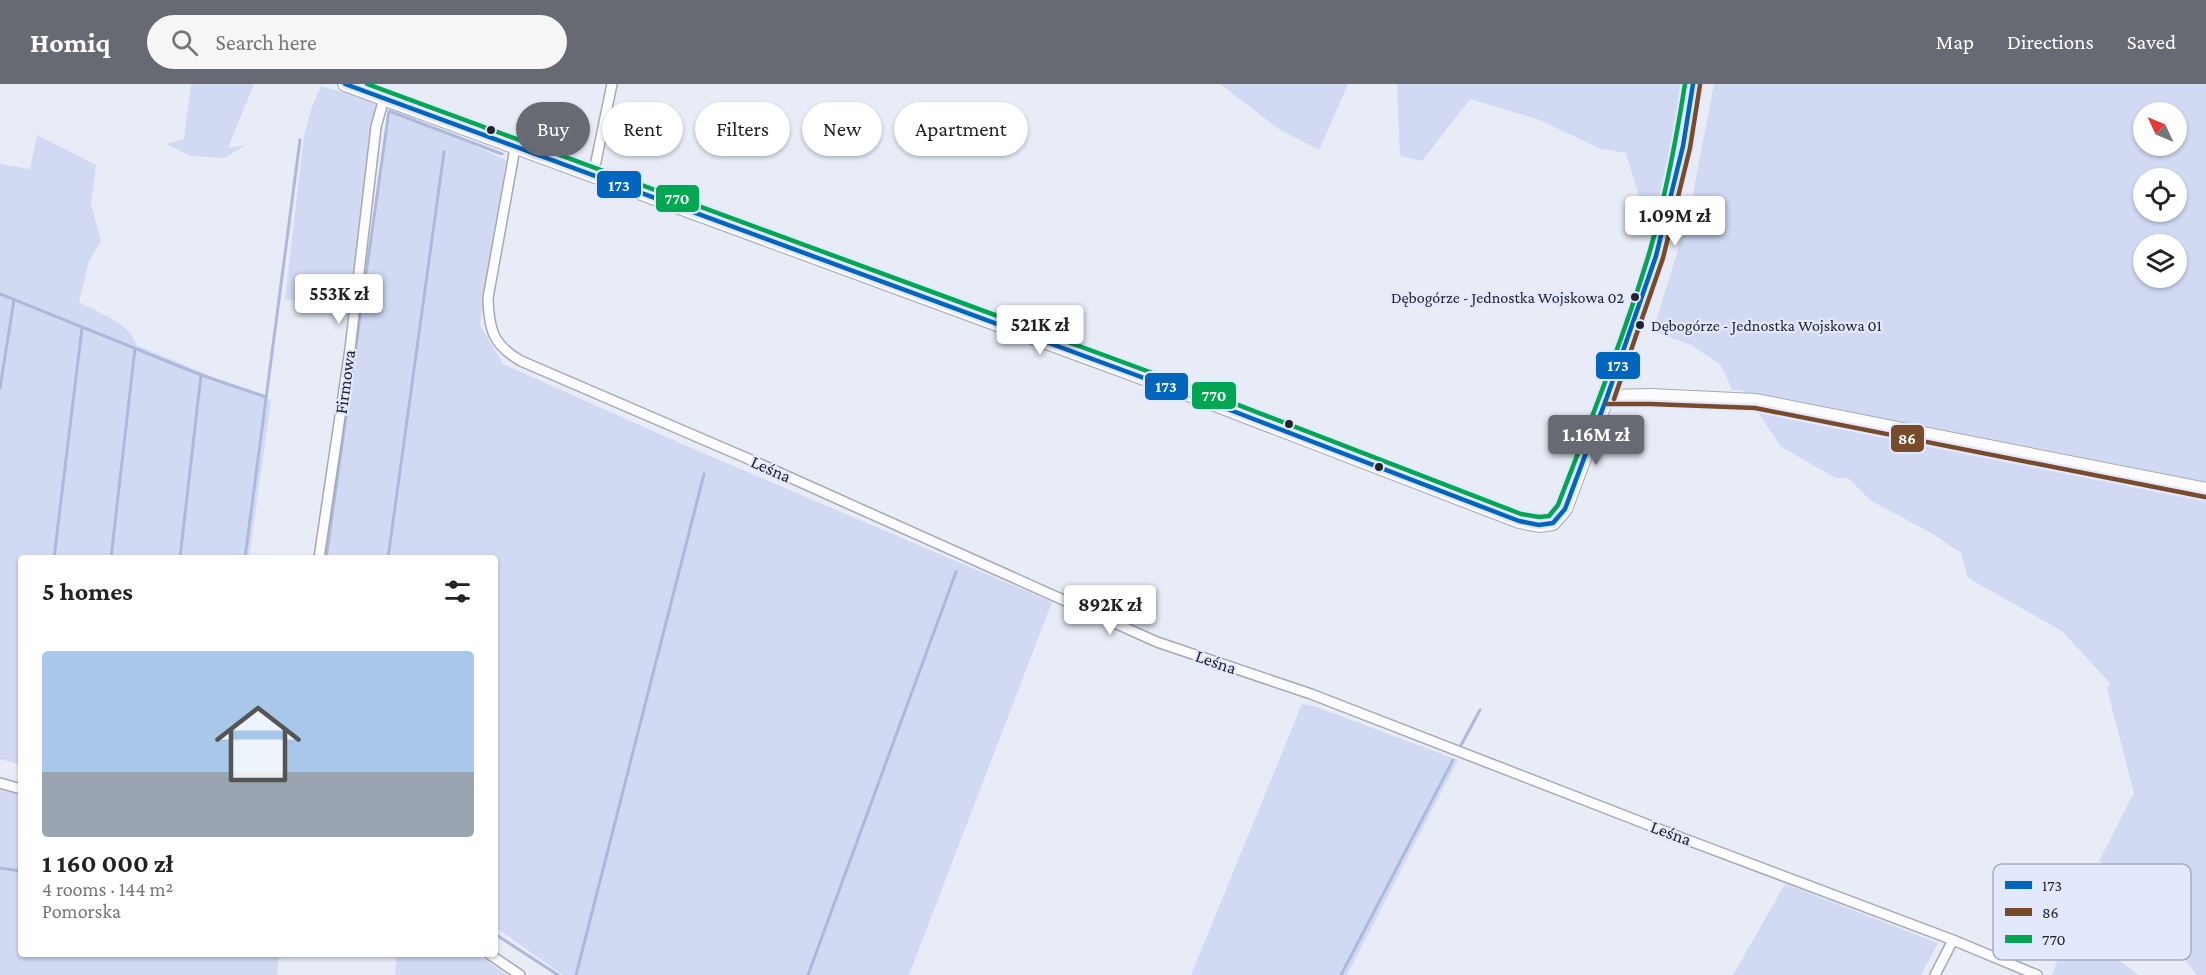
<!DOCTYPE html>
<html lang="en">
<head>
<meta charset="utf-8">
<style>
	:root { --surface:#fff; --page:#f6f6f6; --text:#222; --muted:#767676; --accent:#676a73 }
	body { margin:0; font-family:"Crimson Pro",serif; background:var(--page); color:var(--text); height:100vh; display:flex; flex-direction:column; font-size:22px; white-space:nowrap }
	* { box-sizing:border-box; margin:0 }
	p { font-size:20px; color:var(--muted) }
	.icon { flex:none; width:33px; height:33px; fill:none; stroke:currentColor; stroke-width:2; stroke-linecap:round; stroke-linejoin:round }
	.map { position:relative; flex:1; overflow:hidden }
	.panel { position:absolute; left:18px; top:471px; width:480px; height:402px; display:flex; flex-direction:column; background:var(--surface); border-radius:6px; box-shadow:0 2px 4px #0004 }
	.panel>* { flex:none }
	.banner { position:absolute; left:516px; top:18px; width:570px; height:54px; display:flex; gap:12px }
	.needle { width:39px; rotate:314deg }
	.fabs { position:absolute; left:2133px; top:18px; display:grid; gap:12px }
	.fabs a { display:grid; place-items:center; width:54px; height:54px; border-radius:50%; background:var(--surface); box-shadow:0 2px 4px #0004; font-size:30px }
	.price { position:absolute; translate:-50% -51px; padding:0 14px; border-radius:6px; background:#fff; color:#222; font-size:20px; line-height:39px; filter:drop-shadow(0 2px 3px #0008) }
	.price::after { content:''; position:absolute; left:50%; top:36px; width:18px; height:14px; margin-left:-9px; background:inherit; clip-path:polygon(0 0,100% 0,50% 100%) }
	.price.current { background:var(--accent); color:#fff }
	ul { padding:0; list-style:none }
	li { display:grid; align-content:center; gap:12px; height:318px; padding:0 24px }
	li span { display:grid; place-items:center; height:186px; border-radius:6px; color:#555 }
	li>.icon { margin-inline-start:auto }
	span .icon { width:108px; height:108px; fill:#fffc; stroke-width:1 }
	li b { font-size:26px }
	h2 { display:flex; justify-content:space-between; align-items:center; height:72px; padding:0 24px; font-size:26px }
	.chip { padding:0 21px; border-radius:27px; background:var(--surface); box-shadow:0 2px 4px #0004; font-size:21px; line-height:54px }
	.chip.current { background:var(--accent); color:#fff }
	header { display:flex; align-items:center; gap:36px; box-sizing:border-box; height:84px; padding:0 30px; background:var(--accent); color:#fff }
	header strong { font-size:28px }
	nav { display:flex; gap:33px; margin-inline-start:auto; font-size:21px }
	.search { width:420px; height:54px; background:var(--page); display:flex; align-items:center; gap:15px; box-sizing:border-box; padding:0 21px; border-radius:33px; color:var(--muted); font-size:22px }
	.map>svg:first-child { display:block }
	.green { fill:#d2daf3; fill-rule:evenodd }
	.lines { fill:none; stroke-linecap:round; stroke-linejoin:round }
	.stream { stroke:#aeb8da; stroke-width:3 }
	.street-casing { stroke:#a7a9b2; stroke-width:12 }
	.secondary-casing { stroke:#a7a9b2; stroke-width:16 }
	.street { stroke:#fcfcfe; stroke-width:9 }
	.secondary { stroke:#fcfcfe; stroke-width:14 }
	.bus-1-casing { stroke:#e2e8fd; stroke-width:9 }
	.bus-2-casing { stroke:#e2e8fd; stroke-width:9 }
	.bus-3-casing { stroke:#e2e8fd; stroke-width:9 }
	.bus-1 { stroke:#0065bd; stroke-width:4.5 }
	.bus-2 { stroke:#7a4b2a; stroke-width:4.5 }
	.bus-3 { stroke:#00a651; stroke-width:4.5 }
	.bus-dot { fill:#22242c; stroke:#e2e8fd; stroke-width:2 }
	.labels { text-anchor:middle; stroke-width:4.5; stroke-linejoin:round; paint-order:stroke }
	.bus-label { font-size:16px; fill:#22242c; stroke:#e2e8fd; text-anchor:end }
	.street-label { font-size:18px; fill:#22242c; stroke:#e2e8fd }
	.key { fill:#e2e8fd; stroke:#a8adbe; stroke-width:1.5 }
	.key-label { font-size:16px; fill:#22242c }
	.line-badge { stroke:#e2e8fd; stroke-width:2 }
	.badge-label { font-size:16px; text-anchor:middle; font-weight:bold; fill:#fff }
</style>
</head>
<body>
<header>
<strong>Homiq</strong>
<div class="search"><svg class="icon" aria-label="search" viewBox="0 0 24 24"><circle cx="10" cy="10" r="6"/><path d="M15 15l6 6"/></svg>Search here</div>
<nav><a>Map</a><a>Directions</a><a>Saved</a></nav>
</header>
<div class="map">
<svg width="2206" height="891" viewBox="0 0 2206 891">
	<rect width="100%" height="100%" fill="#e8ecf7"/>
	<path class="green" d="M191,0H254L228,64L246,61L224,74L191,72L166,60L184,55Z
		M1220,0H1348L1319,66L1279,45Z
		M1397,0H1685L1658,142L1647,138L1626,69L1601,65L1537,35L1470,15L1422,77L1400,72Z
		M1714,0H2206V891H2197L2112,786L2099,777L2134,709L2107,605L2110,599L2062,547L1968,494L1961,469L1933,450L1870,416L1848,394H1836L1781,363L1744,307L1732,306L1721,281L1691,261L1653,247L1689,130ZM2144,28H2176V62H2144ZM2144,94H2176V128H2144ZM2144,160H2176V194H2144Z
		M321,2L377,18L351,225L285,215L304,52L312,23Z
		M391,24L506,76L480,241L503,280L682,360L1052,518L909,891H563L495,843V474H327Z
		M37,51L96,81L91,120L101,157L89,177L79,218C96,227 133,241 136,261L271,317L249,474H21V681L0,675V80L30,85Z
		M1302,620L1314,622L1458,676L1347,891H1191Z
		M0,702L21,708V870H279L277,891H0Z
		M1785,800L1938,859L1921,891H1733Z
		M2083,850L2139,891H2052L2059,872L2069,856Z
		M397,870H476L507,891H395Z"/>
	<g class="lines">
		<path class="stream" d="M0,210L201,291L266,313
			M0,304L14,216
			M54,474L82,244
			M111,474L135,264
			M180,474L201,291
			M245,474L300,56
			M326,474L389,27L502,70
			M388,474L444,68
			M1460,663L1480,626
			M0,784L21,787
			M495,850L558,891
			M576,891L704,390
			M808,891L956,488
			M1341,891L1453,676"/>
		<g class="street-casing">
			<path id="street" d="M515,64L488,214C489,246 493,261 521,277L751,376L1157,558L1311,610L1677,752L1953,856L2037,891
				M593,92L612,0
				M319,474L350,265L376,43L384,14
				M0,699L21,705
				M489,870L520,891
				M1935,891L1953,856"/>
		</g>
		<g class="secondary-casing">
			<path id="secondary" d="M345,0L1212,319L1519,437L1539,441L1553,439L1565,425L1607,313L1656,172L1683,62L1693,0
				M1607,313L1650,312L1756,317L2206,406"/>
		</g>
		<use href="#street" class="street"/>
		<use href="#secondary" class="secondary"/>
		<g class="bus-1-casing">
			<path id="bus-1" d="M345,0L1212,319L1519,437L1539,441L1553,439L1565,425L1607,313L1656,172L1683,62L1693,0"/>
		</g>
		<g class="bus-2-casing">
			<path id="bus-2" d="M1614,315L1663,174L1690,64L1700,1
				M1607,320H1650L1755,324L2205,413"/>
		</g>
		<g class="bus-3-casing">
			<path id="bus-3" d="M367,0L1215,312L1521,430L1539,433L1549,432L1558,421C1590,338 1623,255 1649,170C1665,115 1676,57 1685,0"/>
		</g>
		<use href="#bus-1" class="bus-1"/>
		<use href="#bus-2" class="bus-2"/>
		<use href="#bus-3" class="bus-3"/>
	</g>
	<g class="bus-dot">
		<circle cx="491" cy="46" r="5"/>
		<circle cx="1635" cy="213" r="5"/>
		<circle cx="1640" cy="241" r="5"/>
		<circle cx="1289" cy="340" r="5"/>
		<circle cx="1379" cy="383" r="5"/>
	</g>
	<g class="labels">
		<g class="bus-label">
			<text x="1624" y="219">Dębogórze - Jednostka Wojskowa 02</text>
			<text x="1651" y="247" text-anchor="start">Dębogórze - Jednostka Wojskowa 01</text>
		</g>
		<g class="street-label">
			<text transform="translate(345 298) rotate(-82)" y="6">Firmowa</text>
			<text transform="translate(771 385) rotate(24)" y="6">Leśna</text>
			<text transform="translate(1216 578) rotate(19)" y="6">Leśna</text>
			<text transform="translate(1671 749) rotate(20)" y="6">Leśna</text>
		</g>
	</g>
	<rect x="1993" y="780" width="198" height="96" rx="9" class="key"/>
	<rect x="2005" y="797" width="27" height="8" fill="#0065bd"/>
	<rect x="2005" y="824" width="27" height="8" fill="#7a4b2a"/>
	<rect x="2005" y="851" width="27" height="8" fill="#00a651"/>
	<g class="key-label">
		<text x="2042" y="807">173</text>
		<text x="2042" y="834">86</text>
		<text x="2042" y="861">770</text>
	</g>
	<g class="line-badge">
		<rect x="596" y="86" width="46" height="29" rx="6" fill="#0065bd"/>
		<rect x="655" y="100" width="45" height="29" rx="6" fill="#00a651"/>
		<rect x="1595" y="267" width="46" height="29" rx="6" fill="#0065bd"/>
		<rect x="1144" y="288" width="45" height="29" rx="6" fill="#0065bd"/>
		<rect x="1191" y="297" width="46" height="29" rx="6" fill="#00a651"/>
		<rect x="1890" y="340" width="35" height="29" rx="6" fill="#7a4b2a"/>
	</g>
	<g class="badge-label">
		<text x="619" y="107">173</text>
		<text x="677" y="120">770</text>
		<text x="1618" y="287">173</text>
		<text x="1166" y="308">173</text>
		<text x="1214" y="317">770</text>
		<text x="1907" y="360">86</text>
	</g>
</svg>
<div class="fabs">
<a><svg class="needle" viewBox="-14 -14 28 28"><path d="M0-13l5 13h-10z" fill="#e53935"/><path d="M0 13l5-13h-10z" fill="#767676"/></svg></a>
<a><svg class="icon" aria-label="locate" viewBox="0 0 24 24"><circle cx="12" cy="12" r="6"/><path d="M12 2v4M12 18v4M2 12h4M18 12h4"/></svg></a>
<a><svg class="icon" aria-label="layers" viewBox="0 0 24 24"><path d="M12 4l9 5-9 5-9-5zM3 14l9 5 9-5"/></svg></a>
</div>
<b class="price" style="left:1675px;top:163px">1.09M zł</b>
<b class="price" style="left:339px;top:241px">553K zł</b>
<b class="price" style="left:1040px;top:272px">521K zł</b>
<b class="price current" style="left:1596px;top:382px">1.16M zł</b>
<b class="price" style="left:1110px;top:552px">892K zł</b>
<div class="banner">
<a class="chip current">Buy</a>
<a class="chip">Rent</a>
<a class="chip">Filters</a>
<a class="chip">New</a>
<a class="chip">Apartment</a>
</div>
<section class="panel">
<h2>5 homes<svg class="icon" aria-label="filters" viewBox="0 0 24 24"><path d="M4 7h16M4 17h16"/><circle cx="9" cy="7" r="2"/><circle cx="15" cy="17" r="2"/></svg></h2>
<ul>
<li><span style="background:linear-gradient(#a9c7e8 65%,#9aa5b1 0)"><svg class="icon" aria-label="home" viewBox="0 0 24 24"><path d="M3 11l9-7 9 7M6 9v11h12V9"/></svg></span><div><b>1 160 000 zł</b><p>4 rooms · 144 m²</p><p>Pomorska</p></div></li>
</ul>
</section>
</div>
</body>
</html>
